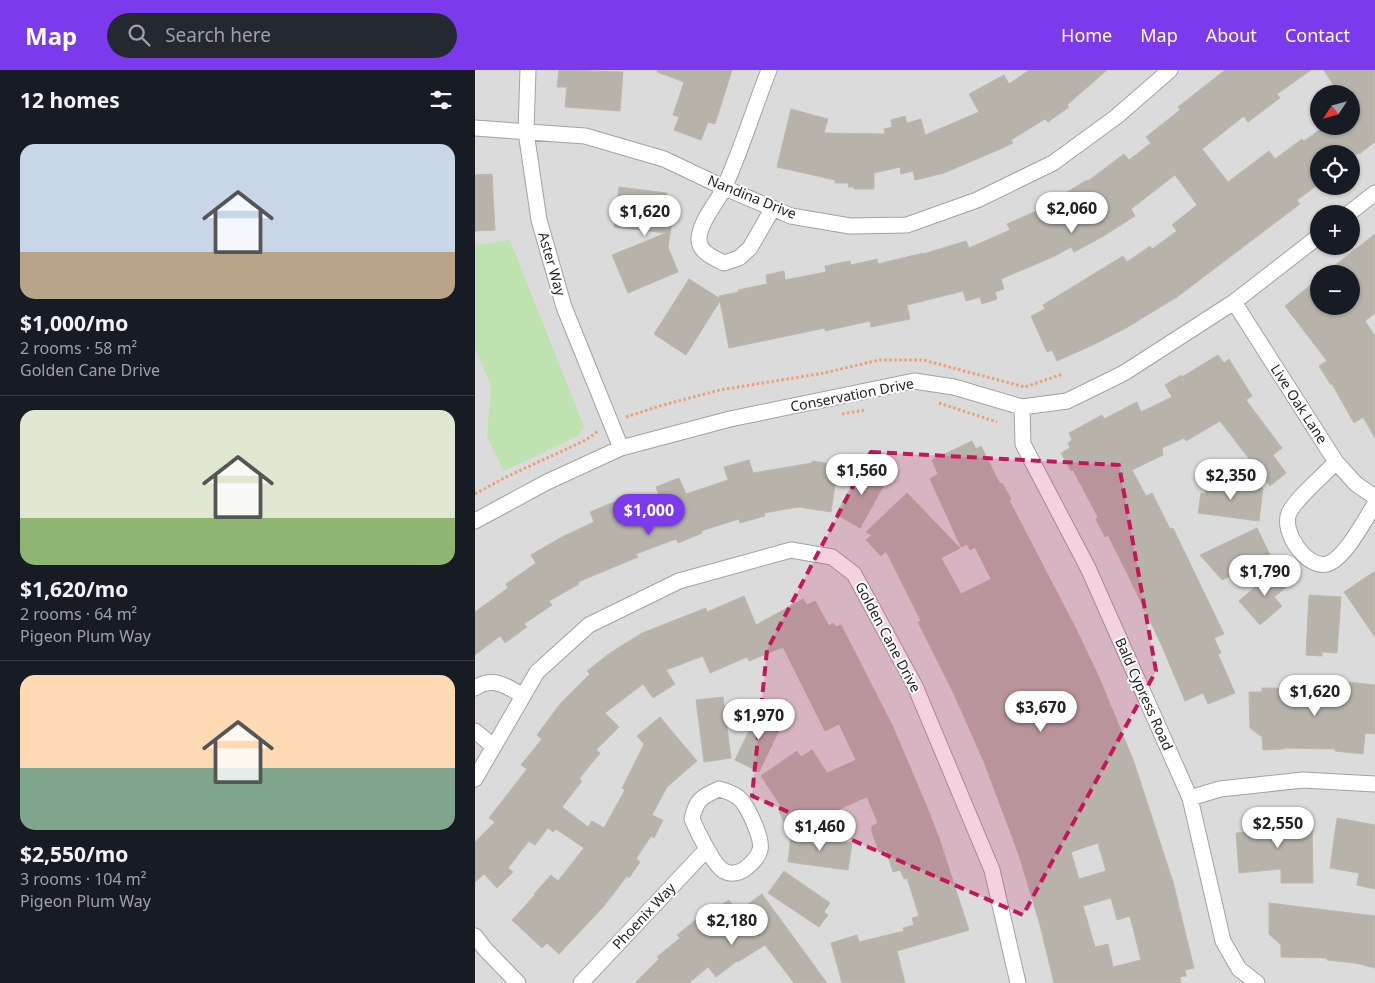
<!DOCTYPE html>
<html lang="en">
<head>
<meta charset="utf-8">
<style>
	:root { --surface:#171b24; --page:#242831; --text:#f1f3f6; --muted:#9ea1a6; --line:#363941; --accent:#7c3aed }
	body { margin:0; font-family:"Noto Sans",sans-serif; background:var(--page); color:var(--text); height:100vh; display:flex; flex-direction:column; font-size:19px; white-space:nowrap }
	* { box-sizing:border-box; margin:0 }
	p { font-size:16px; color:var(--muted) }
	.icon { flex:none; width:28px; height:28px; fill:none; stroke:currentColor; stroke-width:2; stroke-linecap:round; stroke-linejoin:round }
	.map { position:relative; flex:1; overflow:hidden }
	.panel { display:flex; flex-direction:column; background:var(--surface); width:475px }
	.panel>* { flex:none }
	.needle { width:32px; rotate:234deg }
	.tools { position:absolute; left:835px; top:15px; display:grid; gap:10px }
	.tools a { display:grid; place-items:center; width:50px; height:50px; border-radius:50%; background:var(--surface); box-shadow:0 1px 4px #0004; font-size:25px }
	.price { position:absolute; translate:-50% -42px; padding:0 11px; border-radius:18px; background:#fff; color:#222; font-size:16px; line-height:32px; filter:drop-shadow(0 1px 2px #0008) }
	.price::after { content:''; position:absolute; left:50%; top:30px; width:15px; height:11px; margin-left:-8px; background:inherit; clip-path:polygon(0 0,100% 0,50% 100%) }
	.price.active { background:var(--accent); color:#fff }
	ul { padding:0; list-style:none }
	li { display:grid; align-content:center; gap:10px; height:265px; padding:0 20px }
	li+li { border-top:1px solid var(--line) }
	li span { display:grid; place-items:center; height:155px; border-radius:15px; color:#555 }
	li>.icon { margin-inline-start:auto }
	span .icon { width:90px; height:90px; fill:#fffc; stroke-width:1 }
	li b { font-size:21px }
	h2 { display:flex; justify-content:space-between; align-items:center; height:60px; padding:0 20px; font-size:21px }
	header { display:flex; align-items:center; gap:30px; box-sizing:border-box; height:70px; padding:0 25px; background:var(--accent); color:#fff }
	header strong { font-size:24px }
	nav { display:flex; gap:28px; margin-inline-start:auto; font-size:18px }
	.search { width:350px; height:45px; background:var(--page); display:flex; align-items:center; gap:12px; box-sizing:border-box; padding:0 18px; border-radius:28px; color:var(--muted); font-size:19px }
	main { display:flex; flex:1; min-height:0 }
	.map>svg:first-child { display:block }
	.residential { fill:#dcdbdb; fill-rule:evenodd }
	.grass { fill:#bee3b0 }
	.building { fill:#b7b3ab; stroke:#beb7a9; fill-rule:evenodd }
	.lines { fill:none; stroke-linecap:round; stroke-linejoin:round }
	.minor-casing { stroke:#a2a2a2; stroke-width:17 }
	.path { stroke:#ec9e78; stroke-width:3; stroke-dasharray:2.5 2.5; stroke-linecap:butt }
	.minor { stroke:#fff; stroke-width:15 }
	.marked { fill:#c2185b; fill-opacity:0.2; stroke:#c2185b; stroke-width:4; stroke-dasharray:10 6; stroke-linejoin:round }
	.labels { text-anchor:middle; stroke-width:4; stroke-linejoin:round; paint-order:stroke }
	.street-label { font-size:14px; fill:#1e1e1e; stroke:#fff }
</style>
</head>
<body>
<header>
<strong>Map</strong>
<div class="search"><svg class="icon" aria-label="search" viewBox="0 0 24 24"><circle cx="10" cy="10" r="6"/><path d="M15 15l6 6"/></svg>Search here</div>
<nav><a>Home</a><a>Map</a><a>About</a><a>Contact</a></nav>
</header>
<main>
<section class="panel">
<h2>12 homes<svg class="icon" aria-label="filters" viewBox="0 0 24 24"><path d="M4 7h16M4 17h16"/><circle cx="9" cy="7" r="2"/><circle cx="15" cy="17" r="2"/></svg></h2>
<ul>
<li><span style="background:linear-gradient(#c9d6e8 70%,#b9a48a 0)"><svg class="icon" aria-label="home" viewBox="0 0 24 24"><path d="M3 11l9-7 9 7M6 9v11h12V9"/></svg></span><div><b>$1,000/mo</b><p>2 rooms · 58 m²</p><p>Golden Cane Drive</p></div></li>
<li><span style="background:linear-gradient(#dfe7d0 70%,#8fb573 0)"><svg class="icon" aria-label="home" viewBox="0 0 24 24"><path d="M3 11l9-7 9 7M6 9v11h12V9"/></svg></span><div><b>$1,620/mo</b><p>2 rooms · 64 m²</p><p>Pigeon Plum Way</p></div></li>
<li><span style="background:linear-gradient(#ffd9b3 60%,#7fa58c 0)"><svg class="icon" aria-label="home" viewBox="0 0 24 24"><path d="M3 11l9-7 9 7M6 9v11h12V9"/></svg></span><div><b>$2,550/mo</b><p>3 rooms · 104 m²</p><p>Pigeon Plum Way</p></div></li>
</ul>
</section>
<div class="map">
<svg width="900" height="913" viewBox="0 0 900 913">
	<rect width="100%" height="100%" fill="#eeede5"/>
	<path class="residential" d="M0,0H900V913H0ZM844,24H876V56H844ZM844,84H876V116H844ZM844,144H876V176H844ZM844,204H876V236H844Z"/>
	<path class="grass" d="M35,170L109,357L103,366L29,401L12,367L16,316L0,278V175Z"/>
	<path class="building" d="M84,0L148,2L145,41L90,37L92,17H82Z
		M183,0H257L240,54L233,52L226,70L199,60L204,47L198,45L209,12L182,2Z
		M554,0H632L592,35L594,37L573,52L570,49L536,70L538,73L530,77L469,103L440,110L438,101L426,104L425,97L399,103V119H379V117H373L374,113H360V110L302,97L316,39L353,49L349,63L410,64L409,59L417,57L416,50L430,46L432,53L446,49L450,65L504,42L494,24L529,5L534,14Z
		M750,0H836L802,24L805,28L773,52L769,46L727,79L753,112L794,81L800,89L827,69L829,71L850,56H876V24H864L849,0H900V72L884,84H844V114L822,130L825,134L702,227L651,258L620,274L582,291L577,280L572,282L556,246L570,239L568,235L648,186L652,192L675,176L677,179L702,161L697,155L722,135L700,105L656,139L660,146L627,167L599,182L596,177L580,186L526,209L529,219L520,222L522,229L507,234L505,227L491,231L488,221L432,235L435,249L396,257L395,251L350,261V258L254,278L245,231L211,285L179,264L214,209L244,228V226L264,222L263,220L292,214L291,205L309,201L310,210L351,202L350,196L375,191L376,195L402,189L403,194L448,183V184L491,171L494,178L535,160L532,154L575,135L574,133L612,110L613,111L649,84L654,90L676,73L671,67L705,40L703,37Z
		M17,104L20,160L0,161V105Z
		M144,117L192,123L191,131L200,132L193,177L203,202L153,223L137,185L191,163L139,157Z
		M900,164V243L890,251L900,266V368L888,347L879,353L857,314L856,315L844,296L852,291L810,236L844,208V236H876V204H849Z
		M743,285L749,293L754,289L777,326L771,330L807,378L798,385L811,403L795,416L745,351L711,371L709,368L687,378L688,385L657,400L671,426L677,423L695,459L698,458L749,564L739,568L746,583L743,584L760,623L733,634L728,623L710,631L686,574L653,505L633,465L630,467L621,449L623,447L598,400L596,401L586,383L595,378L593,373L597,370L594,363L627,345L629,349L662,332L666,342L697,327L690,315L706,305L707,307Z
		M497,371L501,379L506,376L525,414L527,413L536,429L534,430L600,557L623,605L659,692L698,812L719,898L710,900L711,906L705,907L706,913H579L565,855L544,785L509,692L479,624L443,552L446,551L411,481L406,486L391,470L397,465L391,462L432,423L485,478L466,488L486,524L516,509L500,477L495,480L492,474L486,477L455,409L463,404L457,390ZM623,773L631,801L604,809L596,782ZM636,828L642,850L655,846L666,890L638,897L633,874L620,877L608,836Z
		M274,390L278,403L337,393V391L363,395L356,442L323,437L289,443L290,446L265,453L264,449L226,461L227,463L203,473L201,469L161,484L163,487L103,512L104,514L74,531L77,535L49,554L52,557L30,573L25,566L0,585V542L33,518L31,514L61,493L56,485L87,467L119,452L115,442L139,432L144,444L185,429L181,417L204,408L211,424L253,410L249,397Z
		M389,394L413,408L385,458L361,444Z
		M732,410L788,418L784,451L723,443L726,423L730,424Z
		M782,458L796,487L747,510L725,485Z
		M802,498L815,514L799,527L807,536L785,555L764,531Z
		M900,501V567L869,522Z
		M834,525L866,527L862,583L847,582V586L831,585Z
		M269,526L281,555L328,529L332,535L340,531L354,556L358,553L361,557L366,555L418,657L451,735L463,765L494,860L422,881L430,913H367L356,873L382,865L384,872L429,861L428,858L439,855L437,848L444,846L432,808L429,809L425,800L418,802L411,780L404,782L397,762V756L403,753L392,727L384,730L383,727V731L313,761L304,741L308,739L286,706L322,681L326,687L337,680L352,703L381,690L364,654L350,661L308,577L274,591L272,587L235,603L228,586L191,600L200,614L178,628L168,614L130,643L144,657L121,680L125,683L104,709L107,711L87,737L113,757L117,751L129,758L150,720L147,718L169,674L162,666L185,647L222,691L192,717L177,745L188,750L179,768L176,766L161,789L165,792L154,808L152,806L129,836L84,884L72,873L67,878L37,850L60,825L59,824L76,805L83,811L109,778L81,759L78,762L73,758L60,775L54,771L33,798L38,802L22,818L9,804L0,812V772L20,752L14,748L52,699L46,695L67,669L62,665L85,634L115,604L112,601L135,583L167,563L231,538L232,542Z
		M863,611L900,615V664L890,663L888,684L860,681V679L809,678V679L788,680L787,667L775,658L774,622H787V618L862,619Z
		M248,627L256,688L229,692L221,630Z
		M284,640L308,652L284,702L260,690Z
		M862,748L900,755V819L882,815L884,803L855,798Z
		M813,749H837L838,813H806V799L764,803L761,763L774,762L773,753Z
		M316,765L377,773L373,800L313,792Z
		M309,801L355,833L349,842L353,845L344,857L293,823Z
		M287,824L352,913H319L290,875L263,892L262,891L241,907L233,897L214,913H160L184,889L182,887L205,868L202,865L222,849L223,851L254,830L262,842Z
		M794,833L900,846V898L880,893L852,890V888L806,887V875L794,864Z"/>
	<g class="lines">
		<g class="minor-casing">
			<path id="minor" d="M53,0L51,62L64,150L89,237L146,378
				M294,0C279,38 267,78 250,116C243,132 226,149 224,168C223,182 239,188 249,193L264,188L275,178L298,138
				M0,58L110,66L189,89L250,118L316,146L375,156L432,155L502,130L578,93L641,47L695,0
				M873,144L900,123
				M759,232L861,392L881,414L900,427
				M547,337L548,374L613,498L715,728L748,871L764,899L782,913
				M861,392C849,405 821,428 814,443C806,461 831,499 852,494C870,489 890,449 900,434
				M0,451L72,412L146,378L255,349L439,311L479,317L547,337L592,331L649,303L759,232L844,166
				M0,618C18,606 32,616 48,626
				M0,661L18,676
				M0,709L62,602L114,555L204,511L316,480L357,487L379,504L440,616L517,800L543,913
				M244,719C252,721 261,724 267,731C274,740 288,769 285,780C283,788 277,793 271,798C265,803 256,805 249,801C239,796 222,761 217,749C221,730 226,727 244,719Z
				M715,728L745,719L828,710L900,714
				M0,866L10,879L43,913
				M106,913L232,779"/>
		</g>
		<path class="path" d="M464,333L522,352
			M367,344L390,340
			M151,347L188,335L245,320L349,303L404,290H448L550,317L588,304
			M0,424L31,407L111,370L123,361"/>
		<use href="#minor" class="minor"/>
	</g>
	<path class="marked" d="M396,382L644,395L681,601L548,845L277,726L292,580Z"/>
	<g class="labels">
		<g class="street-label">
			<text transform="translate(277 127) rotate(22)" y="5">Nandina Drive</text>
			<text transform="translate(77 194) rotate(74)" y="5">Aster Way</text>
			<text transform="translate(377 325) rotate(-11)" y="5">Conservation Drive</text>
			<text transform="translate(824 334) rotate(57)" y="5">Live Oak Lane</text>
			<text transform="translate(413 567) rotate(62)" y="5">Golden Cane Drive</text>
			<text transform="translate(669 624) rotate(66)" y="5">Bald Cypress Road</text>
			<text transform="translate(169 846) rotate(-47)" y="5">Phoenix Way</text>
		</g>
	</g>
</svg>
<div class="tools">
<a><svg class="needle" viewBox="-14 -14 28 28"><path d="M0-13l5 13h-10z" fill="#e53935"/><path d="M0 13l5-13h-10z" fill="#9ea1a6"/></svg></a>
<a><svg class="icon" aria-label="locate" viewBox="0 0 24 24"><circle cx="12" cy="12" r="6"/><path d="M12 2v4M12 18v4M2 12h4M18 12h4"/></svg></a>
<a>+</a>
<a>−</a>
</div>
<b class="price" style="left:597px;top:164px">$2,060</b>
<b class="price" style="left:170px;top:167px">$1,620</b>
<b class="price" style="left:387px;top:426px">$1,560</b>
<b class="price" style="left:756px;top:431px">$2,350</b>
<b class="price active" style="left:174px;top:466px">$1,000</b>
<b class="price" style="left:790px;top:527px">$1,790</b>
<b class="price" style="left:840px;top:647px">$1,620</b>
<b class="price" style="left:566px;top:663px">$3,670</b>
<b class="price" style="left:284px;top:671px">$1,970</b>
<b class="price" style="left:803px;top:779px">$2,550</b>
<b class="price" style="left:345px;top:782px">$1,460</b>
<b class="price" style="left:257px;top:876px">$2,180</b>
</div>
</main>
</body>
</html>
